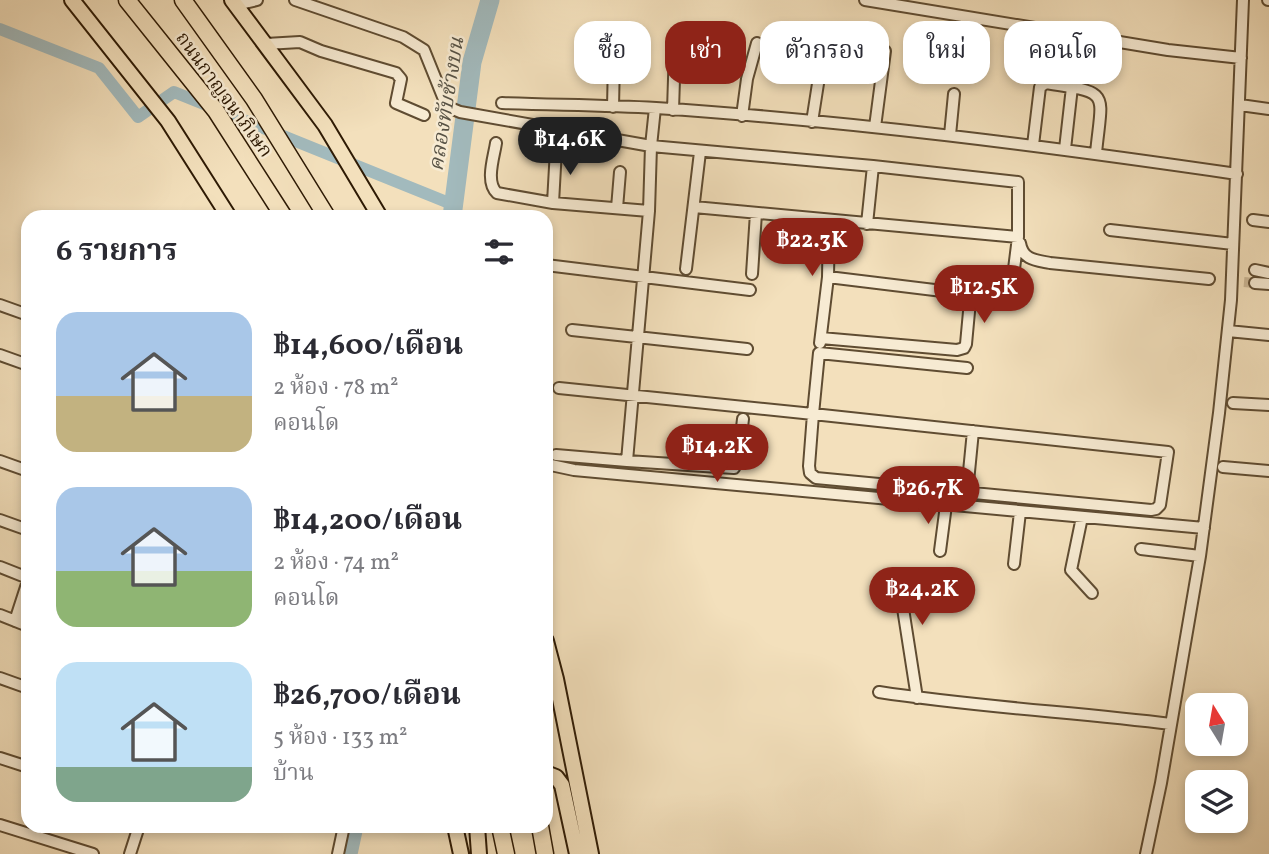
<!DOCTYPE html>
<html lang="th">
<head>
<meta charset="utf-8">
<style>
	:root { --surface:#fff; --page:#f2f2f3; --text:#2b2b33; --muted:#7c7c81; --accent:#8f2418 }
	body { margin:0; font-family:Vollkorn,"Noto Serif Thai",serif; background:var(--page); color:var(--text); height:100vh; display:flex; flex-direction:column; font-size:26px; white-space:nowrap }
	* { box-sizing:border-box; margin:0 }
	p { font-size:23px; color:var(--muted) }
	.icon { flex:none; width:38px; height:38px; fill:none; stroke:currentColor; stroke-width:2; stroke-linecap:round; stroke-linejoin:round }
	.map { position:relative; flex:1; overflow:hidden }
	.panel { position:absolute; left:21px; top:210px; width:532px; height:623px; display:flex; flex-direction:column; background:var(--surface); border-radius:21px; box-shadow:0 4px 10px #0003 }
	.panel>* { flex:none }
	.banner { position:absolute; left:574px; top:21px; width:590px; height:63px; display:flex; gap:14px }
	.needle { width:46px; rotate:349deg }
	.controls { position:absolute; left:1185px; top:693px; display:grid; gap:14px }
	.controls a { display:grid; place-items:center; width:63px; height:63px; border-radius:14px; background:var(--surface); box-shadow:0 4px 10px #0003; font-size:35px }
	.price { position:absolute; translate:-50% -60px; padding:0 16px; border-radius:24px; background:var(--accent); color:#fff; font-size:23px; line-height:46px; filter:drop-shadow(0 2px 4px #0008) }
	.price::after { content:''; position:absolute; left:50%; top:42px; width:21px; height:16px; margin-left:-10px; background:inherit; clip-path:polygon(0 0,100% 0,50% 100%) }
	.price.selected { background:#222; color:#fff }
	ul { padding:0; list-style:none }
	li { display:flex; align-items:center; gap:21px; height:175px; padding:0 35px }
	li span { display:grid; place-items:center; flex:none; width:196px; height:140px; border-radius:21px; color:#555 }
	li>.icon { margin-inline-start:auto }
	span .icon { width:84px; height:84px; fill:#fffc; stroke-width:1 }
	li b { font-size:30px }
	h2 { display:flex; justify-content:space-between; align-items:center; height:84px; padding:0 35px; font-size:30px }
	.pill { padding:0 24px; border-radius:21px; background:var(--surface); box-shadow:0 4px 10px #0003; font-size:24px; line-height:63px }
	.pill.selected { background:var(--accent); color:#fff }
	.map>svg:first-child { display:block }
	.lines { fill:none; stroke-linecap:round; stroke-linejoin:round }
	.canal { stroke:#a2babd; stroke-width:12 }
	.river { stroke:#a2babd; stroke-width:19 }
	.minor-tunnel { stroke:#ccb897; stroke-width:10; stroke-dasharray:10 5; stroke-linecap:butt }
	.minor-casing { stroke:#5f4c32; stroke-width:14 }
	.major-casing { stroke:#2e1a04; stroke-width:18 }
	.highway-casing { stroke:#2e1a04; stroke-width:19 }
	.minor { stroke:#f7ebd3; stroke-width:10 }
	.major { stroke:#f3e0bc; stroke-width:14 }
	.highway { stroke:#f3e0bc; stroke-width:16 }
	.labels { text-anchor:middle; stroke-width:5; stroke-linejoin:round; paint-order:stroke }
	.street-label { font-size:19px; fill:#2e1a04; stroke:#f7ebd3 }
	.water-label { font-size:21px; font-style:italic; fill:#575245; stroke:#f7ebd3 }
</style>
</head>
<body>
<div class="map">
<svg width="1269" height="854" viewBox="0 0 1269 854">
	<rect width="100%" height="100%" fill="#f3e0bc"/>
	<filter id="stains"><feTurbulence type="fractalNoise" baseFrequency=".00286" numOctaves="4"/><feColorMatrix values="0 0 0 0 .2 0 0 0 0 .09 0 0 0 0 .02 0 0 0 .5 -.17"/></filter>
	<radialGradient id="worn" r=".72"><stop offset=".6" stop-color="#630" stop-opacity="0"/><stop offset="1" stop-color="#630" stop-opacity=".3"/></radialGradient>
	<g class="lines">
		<path class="canal" d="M0,29L99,68L138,117L174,92L454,205"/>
		<path class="river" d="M452,217L472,62L490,0
			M348,854L354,826"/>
		<path class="minor-tunnel" d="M1244,282L1255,283"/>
		<g class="minor-casing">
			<path id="minor" d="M295,0L403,37L424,50L445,102L448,107L460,112L651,146L873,166L867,224
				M865,0L1168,50L1241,58
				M1268,0H1269
				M236,5L257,0
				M266,44L300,42L321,51L396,73L401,79L396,103L424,115
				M797,55L822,58L812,122
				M502,103C554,105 605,105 656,108C851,121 1044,146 1237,174
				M1240,105L1269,109
				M613,107L614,60
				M673,110L675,48
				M742,116L747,79L757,43
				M875,127L885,51
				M950,135L954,94
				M496,143C494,157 485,182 497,193L553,203L649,211
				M1033,145L1040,87L1046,83C1112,93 1102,91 1096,153
				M1065,149L1072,87
				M873,166L1018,182V237L1012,285
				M553,203L556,149
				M694,207L1018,237
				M617,208L620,172
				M1253,220L1269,222
				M1110,230L1233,244
				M1020,243C1023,260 1035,260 1050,263L1209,279
				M546,265L750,290
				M686,269L700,152
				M1255,270L1269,273
				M752,274L756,213
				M1255,283L1269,284
				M0,305L28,315
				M572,330L747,349
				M1228,331L1269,335
				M821,338L957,350L964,348L966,344L970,301L967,294L828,277
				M820,343L828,277L829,220
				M0,355L28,365
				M559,388L813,414L819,353L967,368
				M1233,403L1269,405
				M813,414L1168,452L1160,505L1156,509L1151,510L816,478L810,473L809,466Z
				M556,455L627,461L649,211L651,146L655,108
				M0,461L28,471
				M627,461L734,468L738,461L743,419
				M546,464L574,470L1204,528
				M1223,467L1269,471
				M967,492L973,431
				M1082,517L1071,570L1092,593
				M0,520L28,530
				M1141,549L1200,556
				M940,551L946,505
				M1014,564L1020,512
				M0,567L28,578
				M882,600L902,602L917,698
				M0,615L28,626
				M15,621L28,581
				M0,678L28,688
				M879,692C976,707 1074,712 1171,724
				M0,758L28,767
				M0,825L93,854
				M130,854L139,826
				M338,854L344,826
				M1146,854L1161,783L1200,556L1219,413L1231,300L1243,0"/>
		</g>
		<g class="major-casing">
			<path id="major" d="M72,0L168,121L229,217
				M232,0L325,125L380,217
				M546,641L556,679L591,854
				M546,773L556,777L562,785L577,854
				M455,826L461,854
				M477,826L479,854"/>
		</g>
		<g class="highway-casing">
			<path id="highway" d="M127,0L216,111L284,217
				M183,0L254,99L327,217
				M500,826L506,854
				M540,826L545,854"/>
		</g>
		<use href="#minor" class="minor"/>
		<use href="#major" class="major"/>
		<use href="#highway" class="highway"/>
	</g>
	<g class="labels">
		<g class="street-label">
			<text transform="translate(225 94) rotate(54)" y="7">ถนนกาญจนาภิเษก</text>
		</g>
		<g class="water-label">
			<text transform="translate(446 104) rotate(-81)" y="7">คลองทับช้างบน</text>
		</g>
	</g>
	<rect width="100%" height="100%" filter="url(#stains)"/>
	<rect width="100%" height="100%" fill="url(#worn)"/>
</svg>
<div class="controls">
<a><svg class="needle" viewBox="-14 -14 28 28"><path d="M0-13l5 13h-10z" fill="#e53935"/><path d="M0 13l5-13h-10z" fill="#7c7c81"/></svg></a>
<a><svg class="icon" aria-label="layers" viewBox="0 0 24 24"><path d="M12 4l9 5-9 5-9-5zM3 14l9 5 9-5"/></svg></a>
</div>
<b class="price selected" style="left:570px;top:177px">฿14.6K</b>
<b class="price" style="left:812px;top:278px">฿22.3K</b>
<b class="price" style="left:984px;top:325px">฿12.5K</b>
<b class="price" style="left:717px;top:484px">฿14.2K</b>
<b class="price" style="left:928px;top:526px">฿26.7K</b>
<b class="price" style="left:922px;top:627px">฿24.2K</b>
<div class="banner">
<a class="pill">ซื้อ</a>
<a class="pill selected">เช่า</a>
<a class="pill">ตัวกรอง</a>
<a class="pill">ใหม่</a>
<a class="pill">คอนโด</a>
</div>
<section class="panel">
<h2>6 รายการ<svg class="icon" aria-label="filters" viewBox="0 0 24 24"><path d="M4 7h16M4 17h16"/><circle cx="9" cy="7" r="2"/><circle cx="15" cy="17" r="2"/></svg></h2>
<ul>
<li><span style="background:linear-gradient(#a9c7e8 60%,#c2b280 0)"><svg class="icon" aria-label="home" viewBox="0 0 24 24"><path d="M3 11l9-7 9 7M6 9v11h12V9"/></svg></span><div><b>฿14,600/เดือน</b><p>2 ห้อง · 78 m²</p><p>คอนโด</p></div></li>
<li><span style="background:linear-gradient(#a9c7e8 60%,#8fb573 0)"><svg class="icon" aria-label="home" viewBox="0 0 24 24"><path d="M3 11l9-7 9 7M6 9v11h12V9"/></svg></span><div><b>฿14,200/เดือน</b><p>2 ห้อง · 74 m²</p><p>คอนโด</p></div></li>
<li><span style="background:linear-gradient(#bfe0f5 75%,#7fa58c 0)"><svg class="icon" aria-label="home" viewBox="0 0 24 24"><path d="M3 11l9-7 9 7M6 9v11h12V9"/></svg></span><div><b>฿26,700/เดือน</b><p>5 ห้อง · 133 m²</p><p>บ้าน</p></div></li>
</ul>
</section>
</div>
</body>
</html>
